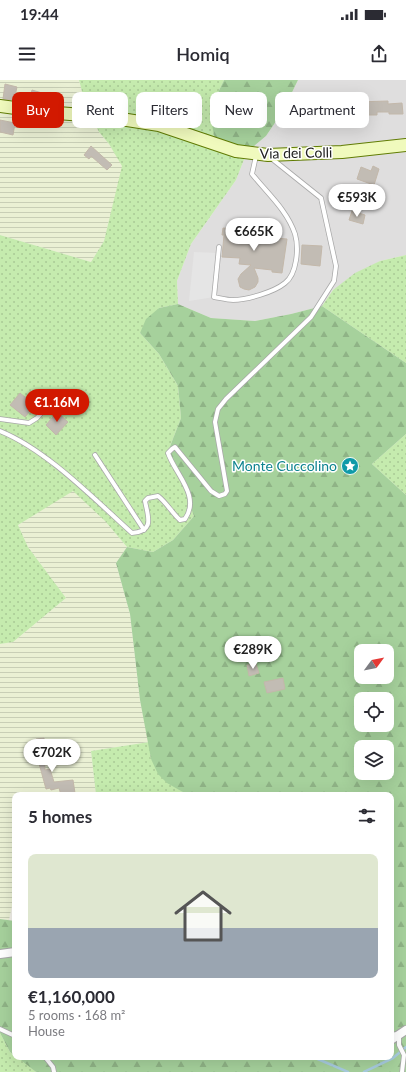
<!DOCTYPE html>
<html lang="en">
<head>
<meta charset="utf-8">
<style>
	:root { --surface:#fff; --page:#f7f7f7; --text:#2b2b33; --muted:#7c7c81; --line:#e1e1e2; --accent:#d21900 }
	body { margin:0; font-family:Lato,sans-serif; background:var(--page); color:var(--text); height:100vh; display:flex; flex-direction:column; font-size:15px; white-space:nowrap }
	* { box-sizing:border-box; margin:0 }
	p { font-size:13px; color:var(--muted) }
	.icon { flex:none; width:22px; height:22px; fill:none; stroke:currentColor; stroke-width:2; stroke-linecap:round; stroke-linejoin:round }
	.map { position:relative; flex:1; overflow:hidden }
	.sheet { position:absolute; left:12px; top:712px; width:382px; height:268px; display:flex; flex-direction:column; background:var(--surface); border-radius:8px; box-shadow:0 4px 16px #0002 }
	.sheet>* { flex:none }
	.banner { position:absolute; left:12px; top:12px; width:382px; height:36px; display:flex; gap:8px }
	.needle { width:26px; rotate:58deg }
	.controls { position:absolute; left:354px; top:564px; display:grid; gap:8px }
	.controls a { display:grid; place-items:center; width:40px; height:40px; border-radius:8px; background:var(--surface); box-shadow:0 4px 16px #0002; font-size:20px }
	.price { position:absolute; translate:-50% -34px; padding:0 9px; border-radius:14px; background:#fff; color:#222; font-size:13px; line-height:26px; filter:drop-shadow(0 1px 2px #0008) }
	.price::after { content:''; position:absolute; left:50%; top:24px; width:12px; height:9px; margin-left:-6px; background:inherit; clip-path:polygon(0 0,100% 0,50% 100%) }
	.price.on { background:var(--accent); color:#fff }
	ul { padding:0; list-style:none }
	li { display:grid; align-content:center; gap:8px; height:212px; padding:0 16px }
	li+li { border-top:1px solid var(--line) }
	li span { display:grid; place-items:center; height:124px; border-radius:8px; color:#555 }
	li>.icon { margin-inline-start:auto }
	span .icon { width:72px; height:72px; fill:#fffc; stroke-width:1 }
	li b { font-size:17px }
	h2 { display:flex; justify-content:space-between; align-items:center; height:48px; padding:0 16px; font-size:17px }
	.tag { padding:0 14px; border-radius:8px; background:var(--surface); box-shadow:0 4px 16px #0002; font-size:14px; line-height:36px }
	.tag.on { background:var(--accent); color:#fff }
	.status { display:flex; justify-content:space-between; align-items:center; height:28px; padding:0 20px; background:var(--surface); direction:ltr }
	.status svg { height:11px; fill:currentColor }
	header { display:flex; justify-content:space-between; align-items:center; height:52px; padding:0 16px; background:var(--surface); font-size:18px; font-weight:600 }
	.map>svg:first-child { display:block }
	.residential { fill:#dfdede }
	.farmland { fill:url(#farmland-rules) }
	.grass { fill:url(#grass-dots) }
	.forest { fill:url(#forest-firs); fill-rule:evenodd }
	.parking { fill:#e5e5e5 }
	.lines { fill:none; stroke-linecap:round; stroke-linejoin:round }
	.stream { stroke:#a8ccdf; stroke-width:2.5 }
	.building { fill:#c2bcb4; stroke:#c3b8aa }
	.lane-casing { stroke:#a8a8a8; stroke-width:5.5 }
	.street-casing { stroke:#a8a8a8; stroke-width:10 }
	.secondary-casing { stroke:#617c04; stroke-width:14 }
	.lane { stroke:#fff; stroke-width:4 }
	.street { stroke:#fff; stroke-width:8 }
	.secondary { stroke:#f0fabd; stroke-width:12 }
	.labels { text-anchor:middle; stroke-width:3; stroke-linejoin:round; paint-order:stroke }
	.street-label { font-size:14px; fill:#212121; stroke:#fff }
	.culture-label { font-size:14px; fill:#0d838f; stroke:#fff; text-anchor:end }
</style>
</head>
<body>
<div class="status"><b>19:44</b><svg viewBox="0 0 49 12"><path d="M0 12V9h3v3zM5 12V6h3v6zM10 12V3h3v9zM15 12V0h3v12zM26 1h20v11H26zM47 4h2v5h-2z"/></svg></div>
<header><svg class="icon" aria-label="menu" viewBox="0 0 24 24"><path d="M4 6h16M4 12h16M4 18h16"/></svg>Homiq<svg class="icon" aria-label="share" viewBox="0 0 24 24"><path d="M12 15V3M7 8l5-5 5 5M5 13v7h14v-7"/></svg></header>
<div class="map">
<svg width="406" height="992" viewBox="0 0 406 992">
	<defs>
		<pattern id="farmland-rules" width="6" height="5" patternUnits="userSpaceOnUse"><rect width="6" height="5" fill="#eaf0d4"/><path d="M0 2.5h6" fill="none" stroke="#c8ceb6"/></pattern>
		<pattern id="grass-dots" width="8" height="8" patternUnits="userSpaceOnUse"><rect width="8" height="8" fill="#c5ebae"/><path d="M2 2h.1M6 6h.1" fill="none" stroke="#a9c995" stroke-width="1.8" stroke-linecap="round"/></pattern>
		<pattern id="forest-firs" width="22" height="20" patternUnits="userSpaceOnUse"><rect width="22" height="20" fill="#a6d19c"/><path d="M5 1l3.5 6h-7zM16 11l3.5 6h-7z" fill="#8fb386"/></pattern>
	</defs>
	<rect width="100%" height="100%" fill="#f1efe8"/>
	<path class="residential" d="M298,0H406V175L380,181L333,210L322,226L291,234L255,241L211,238L178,224L177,201L191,164L236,100L247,72L266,56L283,31Z"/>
	<path class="farmland" d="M0,0H79L86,27L99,52L109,64L123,86L104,161L91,182L0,155Z
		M73,410L105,441L127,467L116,483L130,534L140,620L149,662L91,671L96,715H15V812L9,840L0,839V564L13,562L66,518L28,467L18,445Z"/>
	<path class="grass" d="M79,0H224L212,25L247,72L236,100L191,164L177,201L178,224L159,228L140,253L159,274L178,306L181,338L169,369L194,436L173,460L153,472L127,467L105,441L73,411L18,445L28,467L66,518L13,562L0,564V155L91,182L104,161L122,86L109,64L99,52L86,27Z
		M406,175V283L322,226L333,210L355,193L380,181Z
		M406,354V415L372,384Z
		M149,662L151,679L180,710L188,715H96L91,671Z
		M0,953L10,972L15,976V977L22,980L36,992H0Z"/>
	<path class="forest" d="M224,0H298L283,31L266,56L247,72L216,62C208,33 211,27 224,0Z
		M178,224L211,238L255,241L291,234L322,226L406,283V354L372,384L406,415V992H36L17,977H391V715H188L167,703L158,694L151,679L140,620L130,534L116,483L127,467L153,472L173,460L194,436L169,369L181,338L178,306L159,274L140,253L146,239L159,228ZM361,571H387V597H361ZM361,619H387V645H361ZM361,667H387V693H361Z
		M0,839L15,841V976L10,972L0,953Z"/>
	<path class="parking" d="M194,172L218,173L214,217L189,221Z"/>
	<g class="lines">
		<path class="stream" d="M313,977L348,992
			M364,992L393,978L406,967"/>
	</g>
	<path class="building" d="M5,4L17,7L14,20L3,19Z
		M32,10L42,13L40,24L29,22Z
		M388,21V24L402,23L403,34H389V32H377V35H368V30L357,31V22Z
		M0,40L15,43L13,55L0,52Z
		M91,66L112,85L107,90L91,76L89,79L84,75Z
		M373,86L379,89L374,105L357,99L361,87L371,91Z
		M352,131L365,135L363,144L349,140Z
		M245,146L276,149L275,158L287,159L282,193L272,192V190L254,188L258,198V202L255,207L249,210L244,209L240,207L238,199L241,194L251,185L239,184L240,178L222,177L224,155H222L223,148L244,150Z
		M302,165L322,166L320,186L301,184Z
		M20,313L35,325L25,337L10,325Z
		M57,332L68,342L56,355L46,345Z
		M256,584L259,593L249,596L247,585Z
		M283,598L285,609L267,613L264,602Z
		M44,658L45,690L50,689L54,702L73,700L75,713L61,715L59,708L51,710L50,708L46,709L37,676L36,659Z"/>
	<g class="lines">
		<g class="lane-casing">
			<path id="lane" d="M219,167L214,217C220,218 227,220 233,220C247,220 274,212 285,203C297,194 299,168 295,154C287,130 267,113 252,94L256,76
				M0,339L29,343L37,338L44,330
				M0,351C47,370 94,419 132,453C155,451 148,437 145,421L148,418L158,416C167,423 172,433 180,440L185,439C201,416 175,394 168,373L172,369L175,367L211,411L219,416L225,414L227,411L215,342L218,329L226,319L311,237L334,201L336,186L321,118L271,78
				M95,375L144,450
				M0,949L15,956
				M391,954L399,955V965L404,975L402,992
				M45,977L53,987L54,992"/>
		</g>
		<g class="street-casing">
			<path id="street" d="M0,874L15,872
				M391,960L406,950"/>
		</g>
		<g class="secondary-casing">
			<path id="secondary" d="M0,26L45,32L108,37L159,45L236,71L268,75L342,72L406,65"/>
		</g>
		<use href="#lane" class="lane"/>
		<use href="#street" class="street"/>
		<use href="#secondary" class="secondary"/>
	</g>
	<defs>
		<g id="sight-disc" transform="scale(0.9)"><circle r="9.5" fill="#0f9aa8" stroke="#fff"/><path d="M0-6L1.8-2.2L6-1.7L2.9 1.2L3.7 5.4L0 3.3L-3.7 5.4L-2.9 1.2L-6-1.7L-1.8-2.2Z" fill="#fff"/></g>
	</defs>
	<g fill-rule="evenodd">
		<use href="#sight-disc" x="350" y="386"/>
	</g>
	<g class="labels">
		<g class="street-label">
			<text transform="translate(296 73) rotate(-1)" y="5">Via dei Colli</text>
		</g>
		<g class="culture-label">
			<text x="337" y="391">Monte Cuccolino</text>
		</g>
	</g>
</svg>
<div class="controls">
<a><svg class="needle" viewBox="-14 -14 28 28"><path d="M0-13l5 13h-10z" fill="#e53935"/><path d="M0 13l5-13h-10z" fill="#7c7c81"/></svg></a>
<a><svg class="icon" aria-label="locate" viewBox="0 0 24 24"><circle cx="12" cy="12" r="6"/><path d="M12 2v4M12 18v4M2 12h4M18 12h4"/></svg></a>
<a><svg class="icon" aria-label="layers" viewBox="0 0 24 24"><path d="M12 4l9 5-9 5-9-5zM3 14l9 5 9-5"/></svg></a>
</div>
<b class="price" style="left:357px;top:138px">€593K</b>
<b class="price" style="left:254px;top:172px">€665K</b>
<b class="price on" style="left:57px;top:343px">€1.16M</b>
<b class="price" style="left:253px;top:590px">€289K</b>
<b class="price" style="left:52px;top:693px">€702K</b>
<div class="banner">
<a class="tag on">Buy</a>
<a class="tag">Rent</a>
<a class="tag">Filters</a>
<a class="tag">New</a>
<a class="tag">Apartment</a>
</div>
<section class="sheet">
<h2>5 homes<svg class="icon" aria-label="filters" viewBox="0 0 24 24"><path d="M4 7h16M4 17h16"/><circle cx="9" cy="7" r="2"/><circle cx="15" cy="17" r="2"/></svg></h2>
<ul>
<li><span style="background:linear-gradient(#dfe7d0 60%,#9aa5b1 0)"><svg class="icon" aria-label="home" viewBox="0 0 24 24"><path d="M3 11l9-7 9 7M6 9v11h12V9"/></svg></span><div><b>€1,160,000</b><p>5 rooms · 168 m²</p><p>House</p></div></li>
</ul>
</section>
</div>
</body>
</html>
